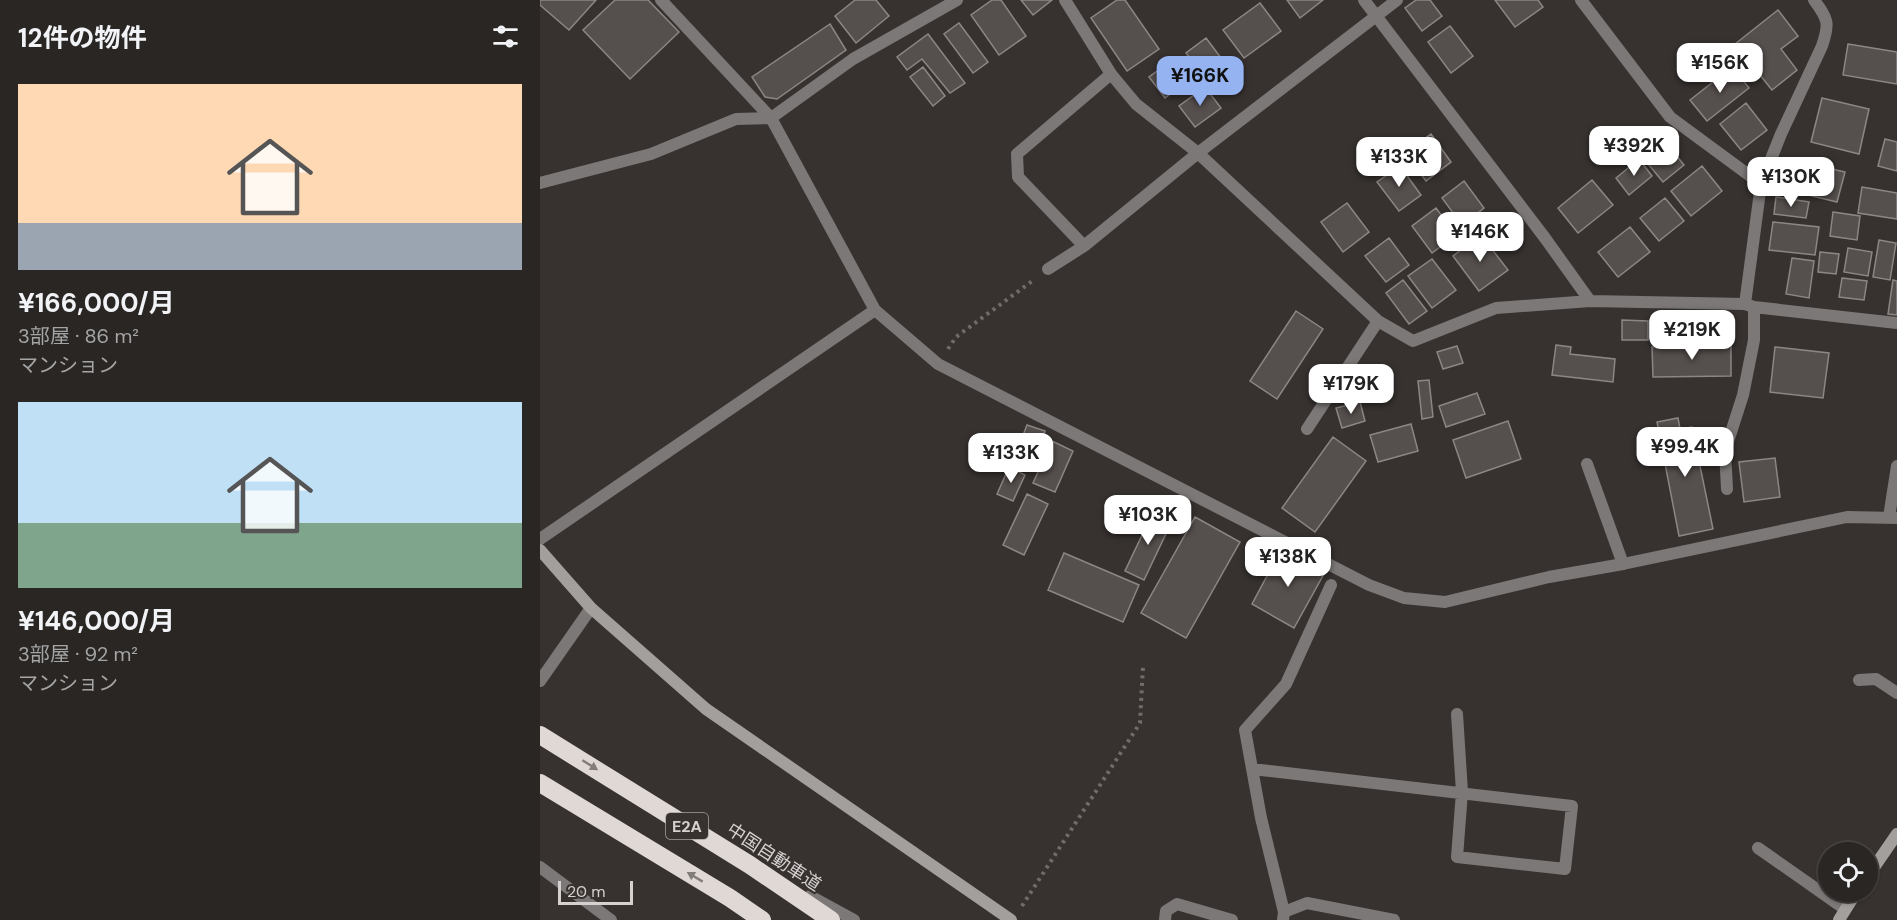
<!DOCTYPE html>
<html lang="ja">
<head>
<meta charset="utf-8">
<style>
	:root { --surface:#292624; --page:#353231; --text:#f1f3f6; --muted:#a5a5a6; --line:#454341; --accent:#95b2f1 }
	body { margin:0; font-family:"DM Sans","Noto Sans JP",sans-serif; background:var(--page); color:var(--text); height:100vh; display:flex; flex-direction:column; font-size:22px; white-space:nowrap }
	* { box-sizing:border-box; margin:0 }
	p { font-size:20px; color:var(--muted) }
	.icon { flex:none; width:33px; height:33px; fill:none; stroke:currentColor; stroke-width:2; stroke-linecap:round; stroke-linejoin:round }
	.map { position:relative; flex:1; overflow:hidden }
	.panel { display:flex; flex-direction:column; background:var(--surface); width:540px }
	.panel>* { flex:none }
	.buttons { position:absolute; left:1278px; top:842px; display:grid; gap:12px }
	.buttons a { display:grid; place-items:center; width:60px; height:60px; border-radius:50%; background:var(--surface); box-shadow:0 2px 4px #0004,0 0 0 2px var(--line); font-size:30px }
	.scale { position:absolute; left:18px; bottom:15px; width:75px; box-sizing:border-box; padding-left:6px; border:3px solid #d5d1d0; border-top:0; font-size:16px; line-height:21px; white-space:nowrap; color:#d5d1d0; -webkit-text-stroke:4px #373230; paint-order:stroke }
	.price { position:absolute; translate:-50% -51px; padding:0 14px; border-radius:12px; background:#fff; color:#222; font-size:20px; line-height:39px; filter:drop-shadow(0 2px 3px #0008) }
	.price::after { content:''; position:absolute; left:50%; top:36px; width:18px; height:14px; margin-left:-9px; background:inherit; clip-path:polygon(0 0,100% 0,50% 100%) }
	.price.on { background:var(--accent); color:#111 }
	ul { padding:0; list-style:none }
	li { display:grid; align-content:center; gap:12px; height:318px; padding:0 18px }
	li span { display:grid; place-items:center; height:186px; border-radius:0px; color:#555 }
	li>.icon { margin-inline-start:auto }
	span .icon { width:108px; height:108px; fill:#fffc; stroke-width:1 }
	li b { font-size:26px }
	h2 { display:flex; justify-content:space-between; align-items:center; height:72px; padding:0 18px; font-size:26px }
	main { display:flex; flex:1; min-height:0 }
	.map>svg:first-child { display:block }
	.building { fill:#554f4d; stroke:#8c8684; stroke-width:1.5 }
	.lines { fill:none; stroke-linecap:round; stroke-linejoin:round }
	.path { stroke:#706c6a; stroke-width:4; stroke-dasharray:3 4.5; stroke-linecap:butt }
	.lane { stroke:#7b7877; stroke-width:12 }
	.street { stroke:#7b7877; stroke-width:12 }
	.secondary { stroke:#a39f9d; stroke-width:12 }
	.highway { stroke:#dfd8d5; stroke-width:18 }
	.oneway { fill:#837d7a }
	.labels { text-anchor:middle; stroke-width:4.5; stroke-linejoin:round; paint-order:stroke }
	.shield { fill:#373230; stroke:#a6a1a0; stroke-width:1.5 }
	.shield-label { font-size:16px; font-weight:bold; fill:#d5d1d0 }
	.street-label { font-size:18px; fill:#d5d1d0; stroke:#373230 }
</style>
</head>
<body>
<main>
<section class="panel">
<h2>12件の物件<svg class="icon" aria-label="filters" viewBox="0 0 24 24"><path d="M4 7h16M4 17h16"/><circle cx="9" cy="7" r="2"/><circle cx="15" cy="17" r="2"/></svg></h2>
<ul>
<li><span style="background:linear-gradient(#ffd9b3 75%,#9aa5b1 0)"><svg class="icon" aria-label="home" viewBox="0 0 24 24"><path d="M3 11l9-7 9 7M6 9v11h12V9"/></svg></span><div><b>¥166,000/月</b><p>3部屋 · 86 m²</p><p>マンション</p></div></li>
<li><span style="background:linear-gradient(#bfe0f5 65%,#7fa58c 0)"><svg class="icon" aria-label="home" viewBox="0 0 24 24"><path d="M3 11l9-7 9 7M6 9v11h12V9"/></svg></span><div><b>¥146,000/月</b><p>3部屋 · 92 m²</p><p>マンション</p></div></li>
</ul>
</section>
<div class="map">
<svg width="1357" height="920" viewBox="0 0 1357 920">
	<rect width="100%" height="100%" fill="#373230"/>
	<path class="building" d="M0,0H56L29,30L0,5Z
		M75,0H108L139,32L90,79L43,30Z
		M315,0H336L349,16L316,43L295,16Z
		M452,0H461L486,36L459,55L431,15Z
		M481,0H512L493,15Z
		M577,0H585L619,49L587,71L551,18Z
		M747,0H783L760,18Z
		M876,0H890L902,16L882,31L865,8Z
		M955,0H998L1003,7L975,27Z
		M720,3L741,31L704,58L683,30Z
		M1238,10L1258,36L1241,49L1257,70L1232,90L1195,44Z
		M419,23L448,62L433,73L404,34Z
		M290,24L306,50L237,99L225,97L212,77Z
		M910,26L933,56L911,73L888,42Z
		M388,34L425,83L410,93L382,59L367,70L357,57Z
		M666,38L697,79L678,93L646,53Z
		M1308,44L1357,52V84L1303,75Z
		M635,58L650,79L625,98L609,77Z
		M383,67L405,96L393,106L370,77Z
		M1192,67L1209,88L1167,121L1150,100Z
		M665,87L681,108L655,127L639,106Z
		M1282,98L1329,109L1319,154L1271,142Z
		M1206,103L1227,130L1201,150L1180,124Z
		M1116,131L1144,165L1123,182L1095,148Z
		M891,134L911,162L886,181L865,153Z
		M1345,139L1357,142V171L1338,166Z
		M1099,159L1112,176L1089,195L1076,178Z
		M1275,165L1305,172L1297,202L1268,195Z
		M860,166L881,195L859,211L837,182Z
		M1162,166L1182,191L1151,216L1131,191Z
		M1052,180L1073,205L1038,233L1018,208Z
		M924,181L944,208L922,225L902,198Z
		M1322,187L1357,193V219L1318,213Z
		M1236,197L1269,202L1266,218L1234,214Z
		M1125,198L1144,221L1119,241L1100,218Z
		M807,203L829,232L803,252L781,222Z
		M896,208L916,235L892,253L872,226Z
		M1293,212L1320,216L1317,240L1290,236Z
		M1233,222L1279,227L1275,255L1229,250Z
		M1090,227L1110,252L1078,277L1058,252Z
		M941,235L968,270L939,291L913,256Z
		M849,238L869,265L846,282L825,256Z
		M1339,240L1356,243L1350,280L1333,277Z
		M1308,248L1332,252L1328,276L1304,272Z
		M1280,252L1299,254L1296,274L1278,272Z
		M1252,258L1274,261L1269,298L1246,294Z
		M892,259L916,290L892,308L868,276Z
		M1302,278L1327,281L1324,300L1299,297Z
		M863,280L887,311L869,324L846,293Z
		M1353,280L1357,281V315L1348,314Z
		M756,311L783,329L737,399L710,381Z
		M1082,320L1108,321V340H1082Z
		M1016,345L1031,347L1030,354L1075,359L1073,382L1012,375Z
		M917,346L923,363L903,369L897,352Z
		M1191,346V376L1113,377L1112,347Z
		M1235,347L1289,353L1283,398L1230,392Z
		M889,380L893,417L882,419L878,381Z
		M937,393L945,414L906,427L899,406Z
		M820,402L825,421L802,428L796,408Z
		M1138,418L1140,429L1152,427L1173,529L1139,536L1117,422Z
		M968,421L981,459L926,478L913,440Z
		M871,424L878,451L838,462L830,435Z
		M487,425L505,431L491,468L473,461Z
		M793,437L826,461L775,532L742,508Z
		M512,441L533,451L515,492L493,483Z
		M1235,458L1240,497L1204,502L1199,462Z
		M469,467L485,475L473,501L457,494Z
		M487,494L508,504L484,555L463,545Z
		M613,512L632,521L604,580L585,571Z
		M655,517L700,542L646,638L601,613Z
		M742,548L785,572L754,628L712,604Z
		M524,553L599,585L583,622L508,590Z"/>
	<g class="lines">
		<path class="path" d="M408,349L416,337L495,279
			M482,906L600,723L603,666"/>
		<path class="lane" d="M1047,464L1083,564
			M1349,517L1357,466
			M270,896L314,920"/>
		<path class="street" d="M121,0L231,118L335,310L398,364L829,585L864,598L905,602L1009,577L1083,564L1307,517L1357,518
			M525,0L571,74L596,104L658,153L838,321L873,341L956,308L1050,301L1205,304L1214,307L1357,323
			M824,0L1005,238L1050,301
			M1041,0L1130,117L1221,184
			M0,183L111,154L196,119L231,118L313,59L417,0
			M544,246L478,177L477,154L571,74
			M508,269L544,246L658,153L857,0
			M1205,304L1221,184L1241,134L1282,46C1290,23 1288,19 1274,0
			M767,429L838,321
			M1187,489L1185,451L1203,395L1214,340V307
			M0,539L335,310
			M1319,680L1336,679L1357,693
			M0,681L51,608
			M712,769L1032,806L1025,869L917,857L922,792L917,714
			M1218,848L1305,909
			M0,867L71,920
			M744,912L767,903L854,920
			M625,920L626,911L637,904L692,920
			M743,920L744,912L721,818L705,730L746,684L791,585"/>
		<path class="secondary" d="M0,550L51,608L166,709L471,920
			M1328,876L1357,834
			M1299,920L1317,891"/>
		<path class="highway" d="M0,735L210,865L291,920
			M0,783L190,898L222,920"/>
	</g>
	<defs><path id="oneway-solid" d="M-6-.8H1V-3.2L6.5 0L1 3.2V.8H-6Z" transform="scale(1.5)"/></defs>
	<g class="oneway">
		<use href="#oneway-solid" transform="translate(50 765) rotate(32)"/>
		<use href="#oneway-solid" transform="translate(155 877) rotate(-149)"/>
	</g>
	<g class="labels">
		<rect class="shield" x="126" y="813" width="42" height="26" rx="4.5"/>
		<g class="shield-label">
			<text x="147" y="832">E2A</text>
		</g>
		<g class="street-label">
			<text transform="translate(234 857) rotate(33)" y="6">中国自動車道</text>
		</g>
	</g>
</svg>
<div class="buttons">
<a><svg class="icon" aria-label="locate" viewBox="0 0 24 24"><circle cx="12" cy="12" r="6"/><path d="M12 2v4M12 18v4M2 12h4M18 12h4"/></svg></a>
</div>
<div class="scale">20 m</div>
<b class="price" style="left:1180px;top:94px">¥156K</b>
<b class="price on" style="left:660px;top:107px">¥166K</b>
<b class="price" style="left:1094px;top:177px">¥392K</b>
<b class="price" style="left:859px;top:188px">¥133K</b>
<b class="price" style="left:1251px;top:208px">¥130K</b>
<b class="price" style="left:940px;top:263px">¥146K</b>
<b class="price" style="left:1152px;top:361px">¥219K</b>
<b class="price" style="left:811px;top:415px">¥179K</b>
<b class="price" style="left:1145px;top:478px">¥99.4K</b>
<b class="price" style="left:471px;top:484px">¥133K</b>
<b class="price" style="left:608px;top:546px">¥103K</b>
<b class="price" style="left:748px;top:588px">¥138K</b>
</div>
</main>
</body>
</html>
